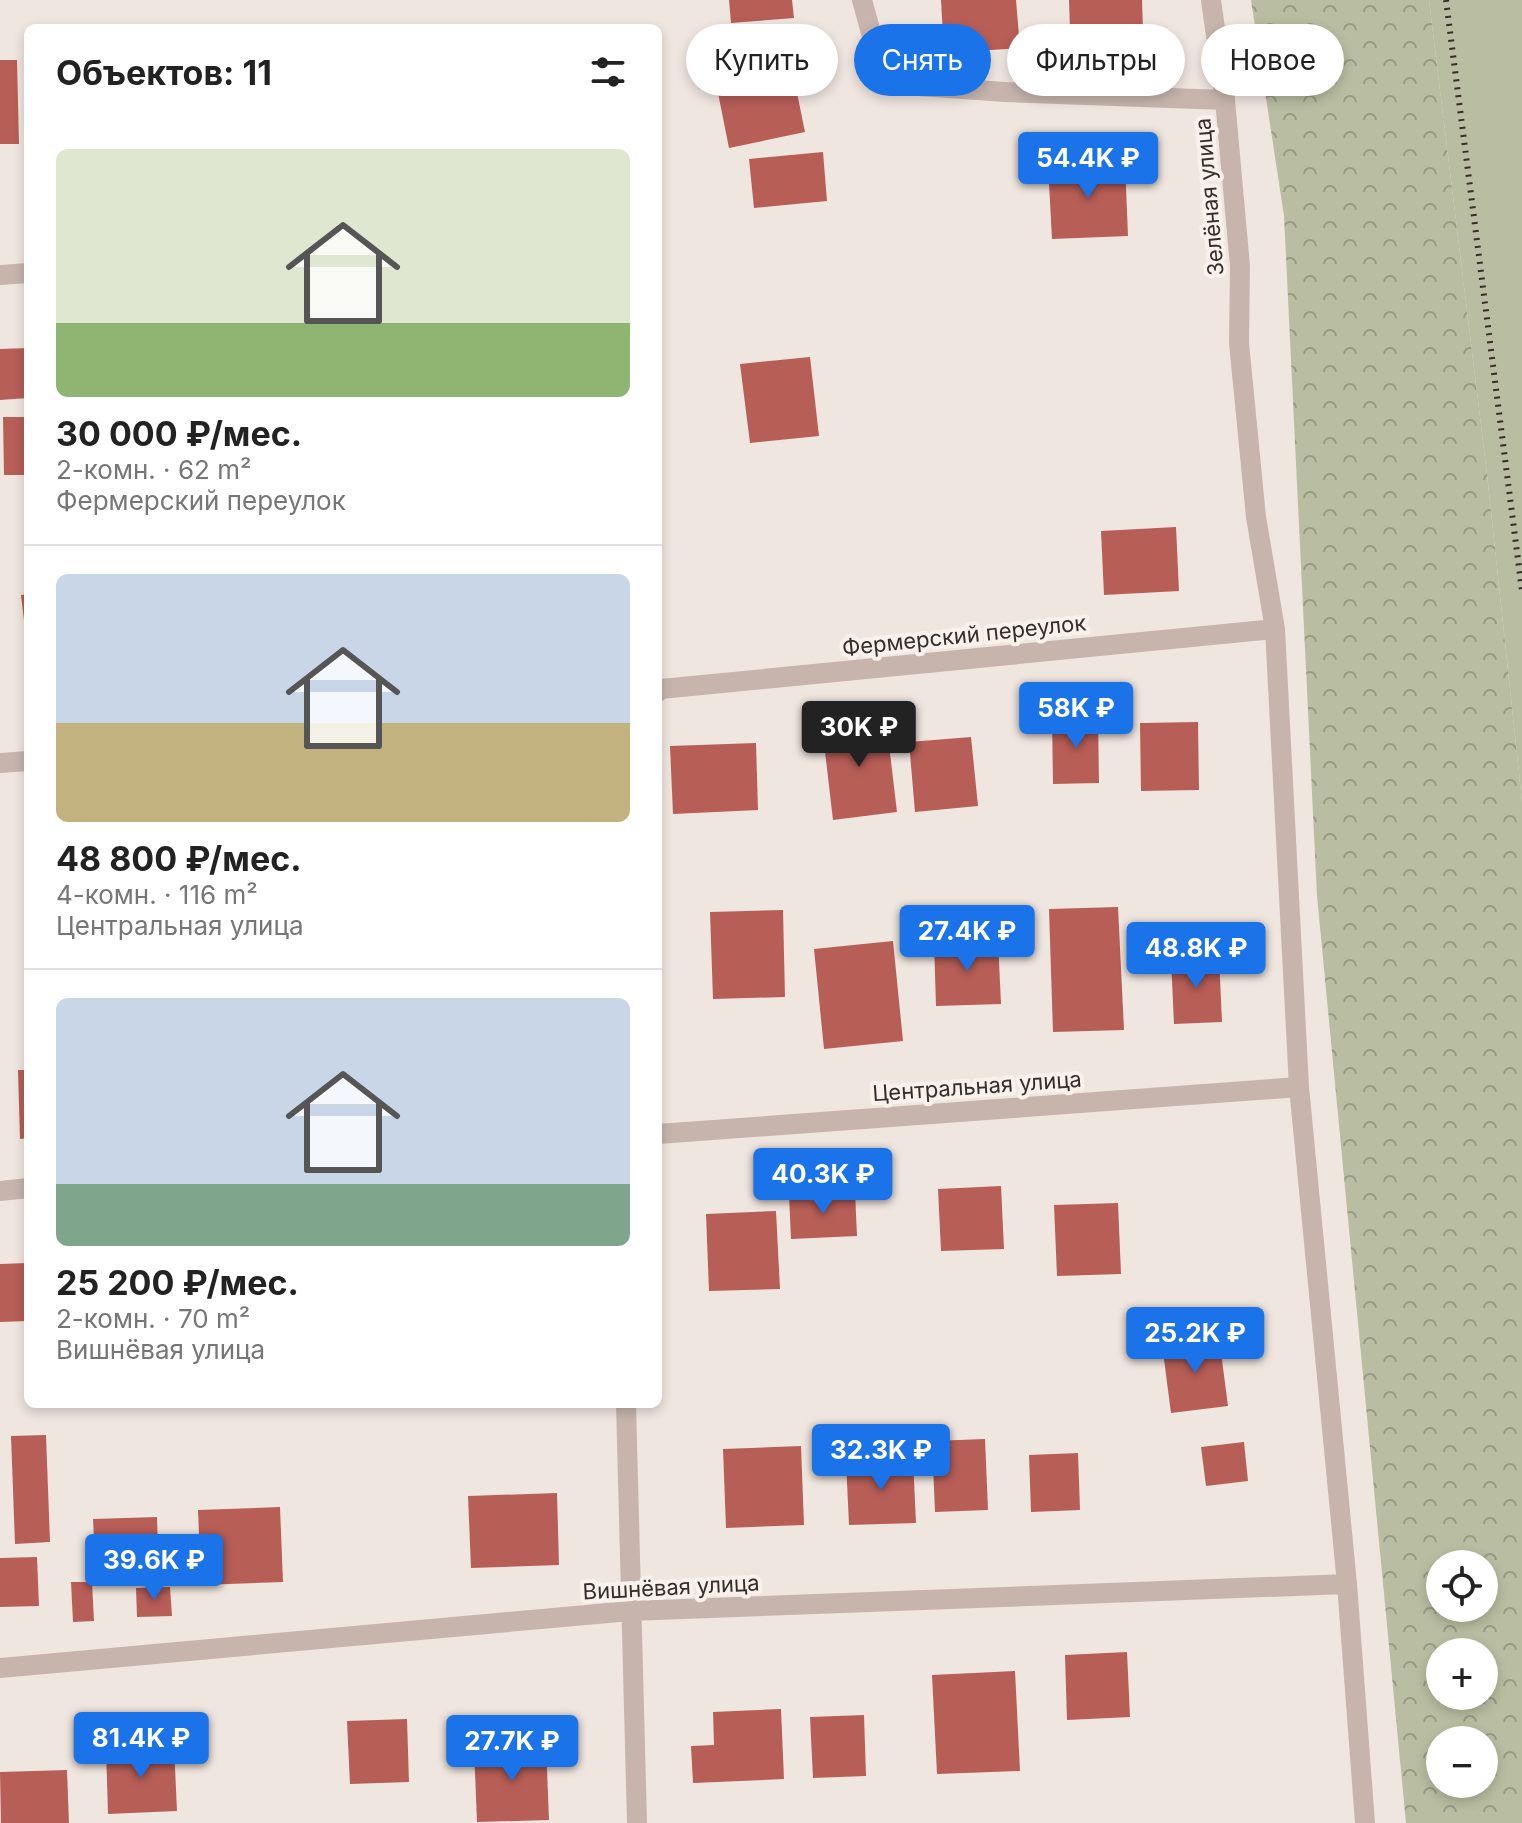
<!DOCTYPE html>
<html lang="ru">
<head>
<meta charset="utf-8">
<style>
	:root { --surface:#fff; --page:#f6f6f6; --text:#222; --muted:#767676; --line:#e0e0e0; --accent:#1a73e8 }
	body { margin:0; font-family:Inter,sans-serif; background:var(--page); color:var(--text); height:100vh; display:flex; flex-direction:column; font-size:30px; white-space:nowrap }
	* { box-sizing:border-box; margin:0 }
	p { font-size:26px; color:var(--muted) }
	.icon { flex:none; width:44px; height:44px; fill:none; stroke:currentColor; stroke-width:2; stroke-linecap:round; stroke-linejoin:round }
	.map { position:relative; flex:1; overflow:hidden }
	.drawer { position:absolute; left:24px; top:24px; width:638px; height:1384px; display:flex; flex-direction:column; background:var(--surface); border-radius:12px; box-shadow:0 4px 12px #0003 }
	.drawer>* { flex:none }
	.hud { position:absolute; left:686px; top:24px; width:716px; height:72px; display:flex; gap:16px }
	.fabs { position:absolute; left:1426px; top:1550px; display:grid; gap:16px }
	.fabs a { display:grid; place-items:center; width:72px; height:72px; border-radius:50%; background:var(--surface); box-shadow:0 4px 12px #0003; font-size:40px }
	.price { position:absolute; translate:-50% -68px; padding:0 18px; border-radius:8px; background:var(--accent); color:#fff; font-size:26px; line-height:52px; filter:drop-shadow(0 2px 4px #0008) }
	.price::after { content:''; position:absolute; left:50%; top:48px; width:24px; height:18px; margin-left:-12px; background:inherit; clip-path:polygon(0 0,100% 0,50% 100%) }
	.price.on { background:#222; color:#fff }
	ul { padding:0; list-style:none }
	li { display:grid; align-content:center; gap:16px; height:424px; padding:0 32px }
	li+li { border-top:2px solid var(--line) }
	li span { display:grid; place-items:center; height:248px; border-radius:12px; color:#555 }
	li>.icon { margin-inline-start:auto }
	span .icon { width:144px; height:144px; fill:#fffc; stroke-width:1 }
	li b { font-size:34px }
	h2 { display:flex; justify-content:space-between; align-items:center; height:96px; padding:0 32px; font-size:34px }
	.chip { padding:0 28px; border-radius:36px; background:var(--surface); box-shadow:0 4px 12px #0003; font-size:28px; line-height:72px }
	.chip.on { background:var(--accent); color:#fff }
	.map>svg:first-child { display:block }
	.grass { fill:#b9bea2 }
	.forest { fill:url(#forest-crowns); fill-rule:evenodd }
	.building { fill:#b75e57 }
	.lines { fill:none; stroke-linecap:round; stroke-linejoin:round }
	.service { stroke:#c7b5ad; stroke-width:20 }
	.minor { stroke:#c7b5ad; stroke-width:20 }
	.rail { stroke:#372d2b; stroke-width:6; stroke-dasharray:2 6; stroke-linecap:butt }
	.labels { text-anchor:middle; stroke-width:8; stroke-linejoin:round; paint-order:stroke }
	.street-label { font-size:22px; fill:#372d2b; stroke:#f8f1ec }
</style>
</head>
<body>
<div class="map">
<svg width="1522" height="1823" viewBox="0 0 1522 1823">
	<defs>
		<pattern id="forest-crowns" width="20" height="18" patternUnits="userSpaceOnUse" patternTransform="scale(2)"><rect width="20" height="18" fill="#b9bea2"/><path d="M2 6a3 3 0 1 1 6 0M12 15a3 3 0 1 1 6 0" fill="none" stroke="#979b84"/></pattern>
	</defs>
	<rect width="100%" height="100%" fill="#f0e6e0"/>
	<path class="grass" d="M1429,0H1522V801L1487,474Z"/>
	<path class="forest" d="M1251,0H1429L1487,474L1522,801V1823H1406L1317,896L1284,216ZM1440,1564H1484V1608H1440ZM1440,1652H1484V1696H1440ZM1440,1740H1484V1784H1440Z"/>
	<path class="building" d="M729,0H792L794,18L731,23Z
		M941,0H1016L1020,48L944,53Z
		M1069,0H1142L1144,59L1071,60Z
		M0,60H17L19,144H0Z
		M794,78L805,132L729,148L718,93Z
		M823,152L827,201L754,208L749,159Z
		M1125,162L1128,236L1052,239L1048,165Z
		M28,348V398L0,400V349Z
		M810,357L819,436L750,443L740,364Z
		M3,417H28V475H4Z
		M1176,527L1179,591L1104,595L1101,531Z
		M28,594V636L26,637L21,595Z
		M1098,715L1099,783L1053,784L1052,717Z
		M886,719L897,812L833,820L822,726Z
		M1198,722L1199,790L1141,791L1140,723Z
		M971,737L978,806L915,812L909,742Z
		M756,743L758,810L673,814L670,746Z
		M1118,907L1124,1030L1053,1032L1049,909Z
		M783,910L785,997L713,999L710,912Z
		M998,940L1001,1004L936,1006L934,942Z
		M893,941L903,1041L824,1049L814,949Z
		M1219,956L1222,1022L1174,1024L1171,958Z
		M18,1070H28V1138L20,1139Z
		M1001,1186L1004,1249L941,1251L938,1189Z
		M855,1192L857,1236L791,1239L789,1195Z
		M1118,1203L1121,1274L1057,1276L1054,1205Z
		M776,1211L780,1289L709,1291L706,1214Z
		M28,1263V1321L0,1322V1264Z
		M1219,1337L1228,1406L1171,1413L1162,1344Z
		M46,1435L50,1542L15,1544L11,1436Z
		M985,1439L988,1510L935,1512L932,1441Z
		M1244,1442L1248,1481L1206,1486L1201,1447Z
		M801,1446L804,1525L726,1528L723,1449Z
		M1078,1453L1080,1510L1031,1512L1029,1455Z
		M913,1459L916,1523L849,1525L846,1461Z
		M557,1493L559,1565L471,1568L468,1496Z
		M280,1507L283,1582L201,1585L198,1510Z
		M157,1517L159,1580L96,1583L93,1519Z
		M37,1557L39,1606L0,1607V1558Z
		M71,1582H92L94,1621L73,1622Z
		M170,1587L172,1616L137,1617L136,1588Z
		M1127,1652L1130,1717L1067,1720L1065,1655Z
		M1015,1671L1020,1771L937,1774L932,1675Z
		M781,1709L784,1779L693,1783L691,1746L714,1745L713,1712Z
		M864,1715L866,1776L813,1778L810,1717Z
		M407,1719L409,1782L350,1784L347,1721Z
		M546,1744L549,1820L477,1822L474,1747Z
		M174,1746L177,1811L108,1814L106,1748Z
		M67,1770L69,1823H1L0,1772Z"/>
	<g class="lines">
		<path class="service" d="M919,86L1005,92L1225,100
			M0,275L28,273"/>
		<path class="minor" d="M862,0L876,51L919,86
			M1211,0L1225,100L1240,266L1239,343L1256,517L1275,629L1299,1087L1347,1584L1365,1823
			M658,692L661,689L1275,629
			M0,763L28,761
			M658,1134L1299,1087
			M0,1191L28,1188
			M626,1404L637,1823
			M0,1668L630,1611L1347,1584"/>
		<path class="rail" d="M1446,0L1522,591"/>
	</g>
	<g class="labels">
		<g class="street-label">
			<text transform="translate(1209 197) rotate(-95)" y="8">Зелёная улица</text>
			<text transform="translate(964 635) rotate(-6)" y="8">Фермерский переулок</text>
			<text transform="translate(977 1086) rotate(-4)" y="8">Центральная улица</text>
			<text transform="translate(671 1587) rotate(-3)" y="8">Вишнёвая улица</text>
		</g>
	</g>
</svg>
<div class="fabs">
<a><svg class="icon" aria-label="locate" viewBox="0 0 24 24"><circle cx="12" cy="12" r="6"/><path d="M12 2v4M12 18v4M2 12h4M18 12h4"/></svg></a>
<a>+</a>
<a>−</a>
</div>
<b class="price" style="left:1088px;top:200px">54.4K ₽</b>
<b class="price" style="left:1076px;top:750px">58K ₽</b>
<b class="price on" style="left:859px;top:769px">30K ₽</b>
<b class="price" style="left:967px;top:973px">27.4K ₽</b>
<b class="price" style="left:1196px;top:990px">48.8K ₽</b>
<b class="price" style="left:823px;top:1216px">40.3K ₽</b>
<b class="price" style="left:1195px;top:1375px">25.2K ₽</b>
<b class="price" style="left:881px;top:1492px">32.3K ₽</b>
<b class="price" style="left:154px;top:1602px">39.6K ₽</b>
<b class="price" style="left:141px;top:1780px">81.4K ₽</b>
<b class="price" style="left:512px;top:1783px">27.7K ₽</b>
<div class="hud">
<a class="chip">Купить</a>
<a class="chip on">Снять</a>
<a class="chip">Фильтры</a>
<a class="chip">Новое</a>
</div>
<section class="drawer">
<h2>Объектов: 11<svg class="icon" aria-label="filters" viewBox="0 0 24 24"><path d="M4 7h16M4 17h16"/><circle cx="9" cy="7" r="2"/><circle cx="15" cy="17" r="2"/></svg></h2>
<ul>
<li><span style="background:linear-gradient(#dfe7d0 70%,#8fb573 0)"><svg class="icon" aria-label="home" viewBox="0 0 24 24"><path d="M3 11l9-7 9 7M6 9v11h12V9"/></svg></span><div><b>30 000 ₽/мес.</b><p>2-комн. · 62 m²</p><p>Фермерский переулок</p></div></li>
<li><span style="background:linear-gradient(#c9d6e8 60%,#c2b280 0)"><svg class="icon" aria-label="home" viewBox="0 0 24 24"><path d="M3 11l9-7 9 7M6 9v11h12V9"/></svg></span><div><b>48 800 ₽/мес.</b><p>4-комн. · 116 m²</p><p>Центральная улица</p></div></li>
<li><span style="background:linear-gradient(#c9d6e8 75%,#7fa58c 0)"><svg class="icon" aria-label="home" viewBox="0 0 24 24"><path d="M3 11l9-7 9 7M6 9v11h12V9"/></svg></span><div><b>25 200 ₽/мес.</b><p>2-комн. · 70 m²</p><p>Вишнёвая улица</p></div></li>
</ul>
</section>
</div>
</body>
</html>
